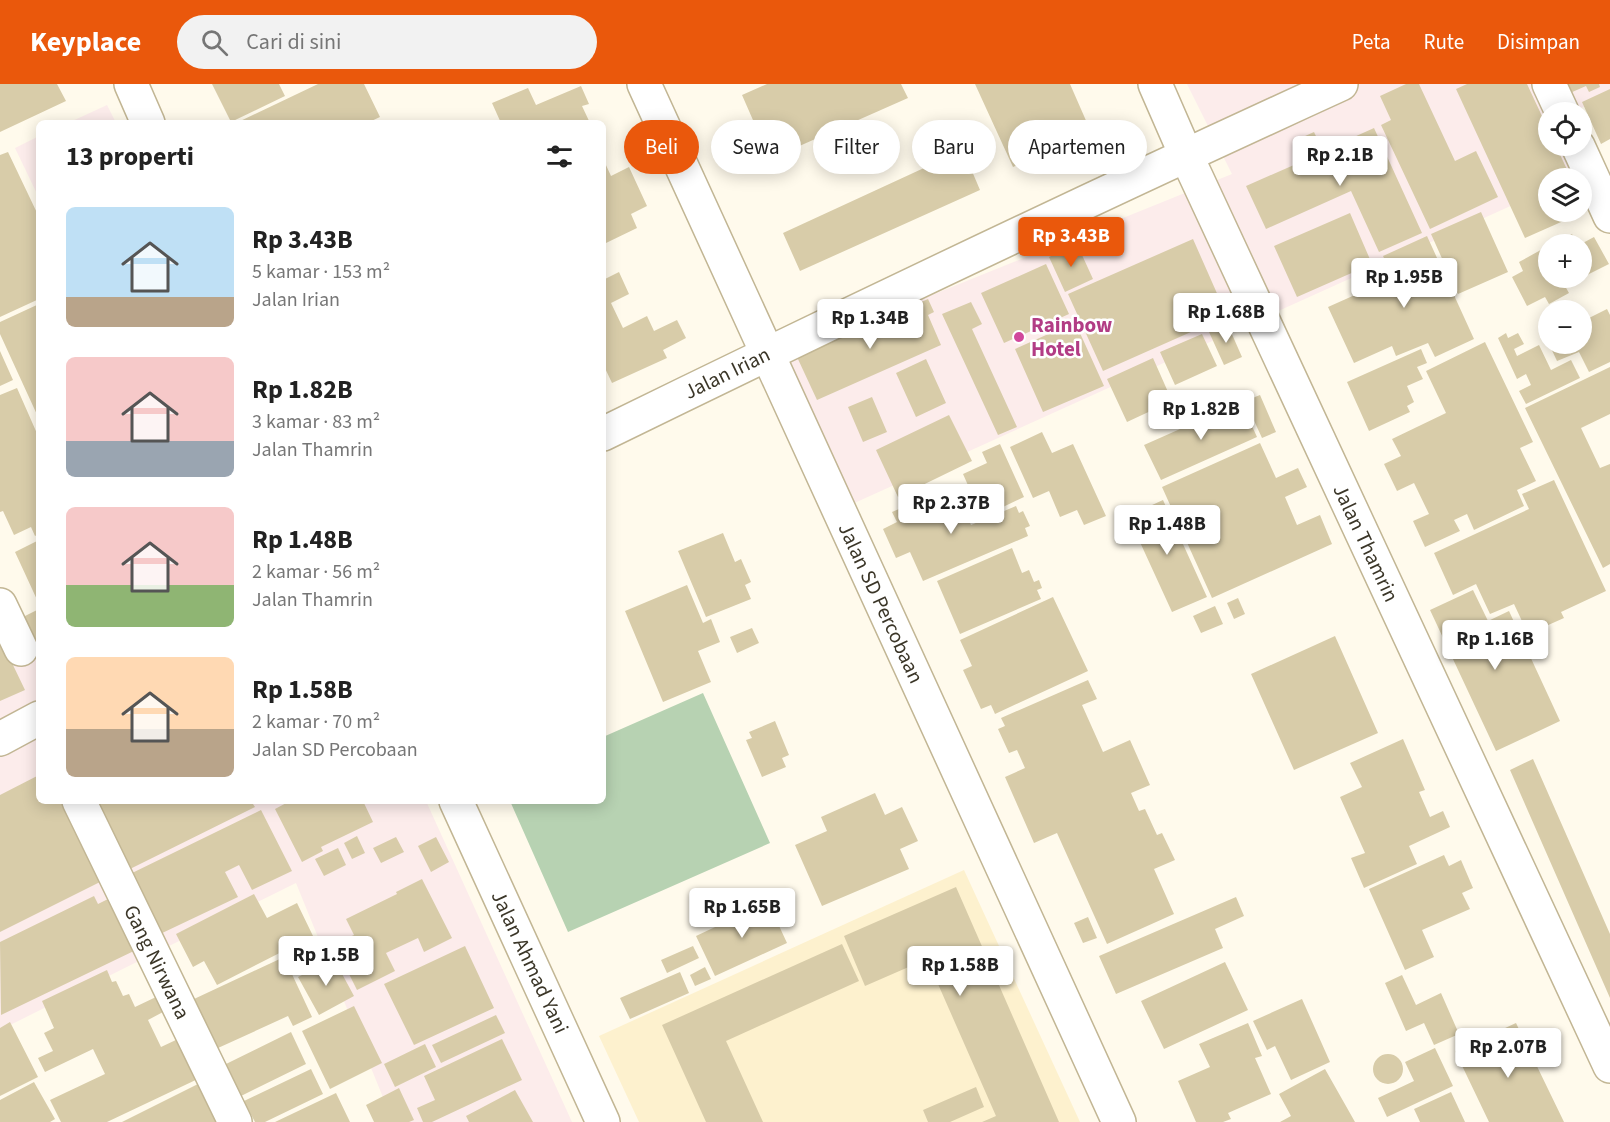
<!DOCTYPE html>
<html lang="id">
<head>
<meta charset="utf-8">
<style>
	:root { --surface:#fff; --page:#f2f2f2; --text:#222; --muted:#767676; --accent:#ea580c }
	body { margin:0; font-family:"Source Sans 3",sans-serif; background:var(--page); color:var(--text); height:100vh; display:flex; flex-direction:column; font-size:22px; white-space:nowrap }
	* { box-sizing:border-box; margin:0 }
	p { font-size:20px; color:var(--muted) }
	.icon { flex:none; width:33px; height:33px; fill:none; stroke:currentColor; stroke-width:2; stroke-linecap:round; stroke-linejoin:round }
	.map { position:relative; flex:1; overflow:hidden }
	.drawer { position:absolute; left:36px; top:36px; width:570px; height:684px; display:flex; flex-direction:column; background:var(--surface); border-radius:9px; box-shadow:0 3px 15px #0003 }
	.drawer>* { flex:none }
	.top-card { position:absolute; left:624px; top:36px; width:570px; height:54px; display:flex; gap:12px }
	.tools { position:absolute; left:1538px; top:18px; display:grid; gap:12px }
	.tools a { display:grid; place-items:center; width:54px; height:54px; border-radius:50%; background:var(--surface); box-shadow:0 3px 15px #0003; font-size:30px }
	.price { position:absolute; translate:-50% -51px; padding:0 14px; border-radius:6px; background:#fff; color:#222; font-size:20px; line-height:39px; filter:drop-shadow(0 2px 3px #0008) }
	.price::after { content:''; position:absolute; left:50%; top:36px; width:18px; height:14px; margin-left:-9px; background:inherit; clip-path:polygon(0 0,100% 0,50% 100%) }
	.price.on { background:var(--accent); color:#fff }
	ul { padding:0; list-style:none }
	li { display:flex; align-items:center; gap:18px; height:150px; padding:0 30px }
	li span { display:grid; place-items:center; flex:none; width:168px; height:120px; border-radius:9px; color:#555 }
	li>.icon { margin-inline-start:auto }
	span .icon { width:72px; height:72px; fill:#fffc; stroke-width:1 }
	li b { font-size:26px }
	h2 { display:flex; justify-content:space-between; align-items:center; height:72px; padding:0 30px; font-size:26px }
	.pill { padding:0 21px; border-radius:27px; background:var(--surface); box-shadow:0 3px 15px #0003; font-size:21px; line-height:54px }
	.pill.on { background:var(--accent); color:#fff }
	header { display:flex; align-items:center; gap:36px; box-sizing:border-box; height:84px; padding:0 30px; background:var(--accent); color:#fff }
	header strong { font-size:28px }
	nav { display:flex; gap:33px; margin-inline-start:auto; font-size:21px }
	.search { width:420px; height:54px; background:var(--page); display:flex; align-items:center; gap:15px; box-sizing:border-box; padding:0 21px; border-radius:33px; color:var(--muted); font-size:22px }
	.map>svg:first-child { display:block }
	.commercial { fill:#fceceb }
	.built { fill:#fdf1ce }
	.green { fill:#b7d2b2 }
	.building { fill:#d8cca9 }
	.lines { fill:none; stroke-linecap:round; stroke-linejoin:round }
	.minor-casing { stroke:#c2b694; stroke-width:36 }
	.major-casing { stroke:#c2b694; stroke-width:36 }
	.minor { stroke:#fff; stroke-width:33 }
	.major { stroke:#fff; stroke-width:33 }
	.hotel-dot { fill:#d1479c; stroke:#fff; stroke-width:2 }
	.labels { text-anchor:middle; stroke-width:5; stroke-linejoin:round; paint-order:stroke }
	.hotel-label { font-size:21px; font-weight:bold; fill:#b23c85; stroke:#fff; text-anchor:start }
	.street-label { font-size:21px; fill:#3b3628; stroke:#fff }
</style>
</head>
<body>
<header>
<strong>Keyplace</strong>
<div class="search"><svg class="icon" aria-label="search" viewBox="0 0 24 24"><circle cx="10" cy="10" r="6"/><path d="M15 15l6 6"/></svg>Cari di sini</div>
<nav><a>Peta</a><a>Rute</a><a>Disimpan</a></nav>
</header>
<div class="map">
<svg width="1610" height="1038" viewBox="0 0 1610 1038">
	<rect width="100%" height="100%" fill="#fffaec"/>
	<path class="commercial" d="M1187,0H1610V12L1571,28H1548V62H1581L1594,84L1572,94H1548V105L850,421L776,274L1232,90Z
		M107,21L116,39H68Z
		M39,52V114L15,64Z
		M39,539V717H426L572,1038H393L296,799L0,946V557Z"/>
	<path class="built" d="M964,786L1080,1038H639L599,952Z"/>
	<path class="green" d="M703,609L770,759L568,848L510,717H603V653Z"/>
	<path class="building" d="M0,0H57L66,17L0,48Z
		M212,0H279L285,12L231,38Z
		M318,0H364L380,33L367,39H236Z
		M767,0H901L908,14L770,75L742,11Z
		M975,0H1070L1091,48L1013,83Z
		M1406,0H1419L1455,77L1476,67L1498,113L1430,145L1381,41L1391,36L1380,12Z
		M1467,0H1527L1548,45V62H1556L1571,94H1548V128H1581V116L1586,127L1525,154L1456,5Z
		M1566,0H1599L1600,3L1589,8L1586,2L1570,9Z
		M581,2L589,20L582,22L590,39H501L492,19L528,4L536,21Z
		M1610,5V55L1601,60L1582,18Z
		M1374,44L1422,149L1379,168L1351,107L1266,145L1246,102L1303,77L1294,57L1314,48L1323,67Z
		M963,66L980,106L800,187L783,149Z
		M8,68L39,133V167L37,168L39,171V215L0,233V71Z
		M605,79L611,92L629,83L647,122L631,130L637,144L606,159L603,153V81Z
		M1481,128L1508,188L1458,210L1431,150Z
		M1350,129L1372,180L1297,213L1274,162Z
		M1572,150L1577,160H1551Z
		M1427,152L1474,255L1435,273L1428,259L1396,272L1392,262L1354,279L1328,223L1393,194L1383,172Z
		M1594,153L1609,180L1565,202L1569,209L1549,220L1545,213L1527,222L1512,193L1523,187L1519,178L1548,162V194H1581V160Z
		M1193,155L1227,232L1103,287L1068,210Z
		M1077,160L1093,195L1065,208L1049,173Z
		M1046,180L1069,230L1004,259L981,209Z
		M619,188L629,210L611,219L623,244L647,232L654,247L677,236L686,254L663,266L667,274L612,299L603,280V196Z
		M928,215L934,228L928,231L941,261L817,316L797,273Z
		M971,218L982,240L972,245L1017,343L998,351L942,230Z
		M39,220V335L0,250V238Z
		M1607,225L1610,231V278L1589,288L1579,268L1557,277L1549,260H1581V238Z
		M1075,238L1104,302L1043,328L1015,265Z
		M1227,239L1242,273L1224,281L1209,248Z
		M1506,249L1508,254L1518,249L1524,260L1514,265L1517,272L1539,261L1551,286L1571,276L1580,294L1526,320L1519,307L1531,301L1526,290L1517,295L1498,254Z
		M1202,250L1217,282L1175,301L1160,268Z
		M1485,258L1533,358L1520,364L1536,397L1517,406L1524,422L1474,446L1467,430L1454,436L1460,447L1425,463L1413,437L1429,430L1414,399L1397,407L1384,380L1401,372L1392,355L1446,329L1426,287Z
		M1421,265L1427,279L1417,283L1423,295L1407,302L1414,318L1407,322L1410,328L1369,347L1347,298Z
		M0,267L13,296L0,302Z
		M1153,274L1172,317L1127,338L1107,295Z
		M926,275L946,319L916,333L896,289Z
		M1610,283V330L1581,344L1600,384L1610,380V480L1603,484L1525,324Z
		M17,304L39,354V450L35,452L31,443L14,451L3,427L0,428V311Z
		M1260,311L1276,348L1262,354L1245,317Z
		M872,313L887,348L863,358L848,323Z
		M1241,318L1257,353L1161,396L1144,361Z
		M949,331L972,377L898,413L876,366Z
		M1042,348L1052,369L1073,360L1106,432L1084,441L1077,426L1060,433L1049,407L1033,414L1010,363Z
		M1260,359L1276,394L1298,384L1307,403L1285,413L1297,441L1320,431L1332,460L1212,514L1162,403Z
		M1000,360L1024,413L982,433L963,390L987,379L982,368Z
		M1554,396L1606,507L1561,528L1564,534L1528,550L1514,520L1490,530L1476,500L1453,511L1434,469L1529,425L1522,410Z
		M959,412L971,441L1016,422L1019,429L1023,427L1030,442L1025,444L1028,452L923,497L910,468L896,474L883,445L897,438L892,428L915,418L920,428Z
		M1163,416L1207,513L1172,528L1128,432Z
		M723,449L735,478L741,475L751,498L745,501L751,515L706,533L678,467Z
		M39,456V520L15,468Z
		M1012,464L1022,489L1029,486L1034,498L1039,496L1042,504L1037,506L1041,515L960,550L937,497Z
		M687,501L703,539L711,535L720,558L698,567L711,598L663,618L625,527Z
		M1473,506L1488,537L1509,527L1560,637L1496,667L1430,526Z
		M1053,513L1088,587L995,630L991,621L981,625L963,586L972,582L960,556Z
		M1238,514L1245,530L1234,535L1227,519Z
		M1215,522L1223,540L1201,549L1193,532Z
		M39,525V571L21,534Z
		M752,544L759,559L737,569L730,553Z
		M1335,552L1378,649L1294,686L1251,590Z
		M0,554L25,606L0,617Z
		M1088,596L1097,615L1082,621L1103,668L1130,656L1150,701L1131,709L1139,727L1145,725L1157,751L1162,749L1175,776L1154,785L1174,830L1107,860L1057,749L1034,759L1005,693L1025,684L1017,666L1009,669L998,645L1005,642L1001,634Z
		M775,637L789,671L782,674L786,683L762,693L746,656L752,654L749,648Z
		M1403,655L1425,706L1419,708L1430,733L1443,727L1450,743L1409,762L1417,780L1364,804L1351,774L1365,769L1340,713L1362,703L1350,679Z
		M1533,675L1610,850V914L1510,686Z
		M39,691V717H63L104,796L0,848V711Z
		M875,709L885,731L902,723L918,757L900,765L909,785L822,822L795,761L827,747L821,733Z
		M96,717H251L255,723L130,785Z
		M290,717H363L373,738L321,763L323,767L302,778L275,725Z
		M261,726L292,787L252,806L239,781L225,788L238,813L158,851L128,791Z
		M357,752L365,769L352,775L344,759Z
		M396,753L404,768L381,779L373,764Z
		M436,753L449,778L431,788L418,762Z
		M338,764L346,781L324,792L315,775Z
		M1444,771L1449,782L1461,776L1473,804L1462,809L1470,825L1422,846L1434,873L1405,886L1369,805Z
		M422,795L452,854L424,868L418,854L386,869L395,887L357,906L334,860L354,851L346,835L397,810L396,808Z
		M956,803L1059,1038H982L996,1032L927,875L865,902L844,852Z
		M254,810L267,834L297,819L313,852L217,901L204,877L193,883L176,850Z
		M94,812L98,820L112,813L138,865L1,931L0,858Z
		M1236,813L1244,832L1215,845L1223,864L1116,910L1099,872Z
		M768,818L787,859L715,892L696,852Z
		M1088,833L1097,854L1083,859L1074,839Z
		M842,860L859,897L726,957L763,1038H706L662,941Z
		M465,862L494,924L414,961L384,900Z
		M693,862L699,874L667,889L661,876Z
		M284,873L312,933L293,942L288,932L218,964L194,915Z
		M334,875L354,912L319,931L298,893Z
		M1225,878L1248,926L1164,965L1141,917Z
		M705,883L711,895L695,902L690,891Z
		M107,886L112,898L116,897L123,912L129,910L135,923L156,913L163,928L148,936L161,963L178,955L202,993L107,1038H61L50,1016L105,990L93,965L45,988L38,974L53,967L44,949L54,944L42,917Z
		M680,888L689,909L630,935L620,914Z
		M1402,891L1416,921L1441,909L1459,950L1434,961L1424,939L1406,947L1385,899Z
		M1302,915L1330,978L1291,996L1275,962L1267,966L1253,937Z
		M354,922L382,979L330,1005L302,947Z
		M496,931L505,949L441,979L432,961Z
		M10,938L38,993L0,1012V944Z
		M1248,939L1262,972L1255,974L1271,1010L1228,1029L1231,1035L1223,1038H1196L1178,997L1210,983L1199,960Z
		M1516,939L1564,1038H1489L1455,967Z
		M291,948L306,980L241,1012L226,980Z
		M502,955L522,996L432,1038H423L417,1024L435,1016L424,992Z
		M425,960L436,983L395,1003L384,980Z
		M1435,964L1453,1002L1387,1033L1378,1014L1414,997L1405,978Z
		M1373 985a15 15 0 1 1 30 0a15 15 0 1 1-30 0Z
		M311,985L323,1010L265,1038H255L244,1017Z
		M1325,985L1355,1038H1280L1291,1032L1279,1010Z
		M34,998L55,1035L50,1038H0V1016Z
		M200,999L220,1038H122Z
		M976,1003L984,1023L950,1038H928L923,1026Z
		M399,1004L414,1036L409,1038H374L366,1021Z
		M515,1006L533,1038H469L466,1032Z
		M1451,1008L1465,1038H1420L1414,1025Z
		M336,1009L350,1038H275Z"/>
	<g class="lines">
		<g class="minor-casing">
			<path id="minor" d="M644,0L1119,1038
				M1155,0L1186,71L1610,982
				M1549,0L1562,28
				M1578,62L1610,132
				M0,521L21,565
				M79,717L235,1038"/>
		</g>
		<g class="major-casing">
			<path id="major" d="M131,0L148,39
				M603,350C848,230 1094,113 1341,0
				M0,655L39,634
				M456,717L603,1038"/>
		</g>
		<use href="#minor" class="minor"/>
		<use href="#major" class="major"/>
	</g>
	<circle class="hotel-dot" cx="1019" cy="253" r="6"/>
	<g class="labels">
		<g class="hotel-label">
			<text x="1031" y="248">Rainbow<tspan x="1031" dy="24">Hotel</tspan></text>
		</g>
		<g class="street-label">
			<text transform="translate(727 289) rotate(-26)" y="7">Jalan Irian</text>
			<text transform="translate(1366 459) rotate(65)" y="7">Jalan Thamrin</text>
			<text transform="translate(881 519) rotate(65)" y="7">Jalan SD Percobaan</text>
			<text transform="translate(157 878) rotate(64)" y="7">Gang Nirwana</text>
			<text transform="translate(530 878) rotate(65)" y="7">Jalan Ahmad Yani</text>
		</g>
	</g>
</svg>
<div class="tools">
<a><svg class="icon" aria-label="locate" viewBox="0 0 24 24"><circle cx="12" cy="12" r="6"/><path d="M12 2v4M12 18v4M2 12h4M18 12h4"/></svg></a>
<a><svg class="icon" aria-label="layers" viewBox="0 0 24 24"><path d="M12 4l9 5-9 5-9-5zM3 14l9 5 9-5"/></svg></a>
<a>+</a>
<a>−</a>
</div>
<b class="price" style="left:1340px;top:103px">Rp 2.1B</b>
<b class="price on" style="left:1071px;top:184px">Rp 3.43B</b>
<b class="price" style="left:1404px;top:225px">Rp 1.95B</b>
<b class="price" style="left:1226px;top:260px">Rp 1.68B</b>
<b class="price" style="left:870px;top:266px">Rp 1.34B</b>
<b class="price" style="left:1201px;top:357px">Rp 1.82B</b>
<b class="price" style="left:951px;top:451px">Rp 2.37B</b>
<b class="price" style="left:1167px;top:472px">Rp 1.48B</b>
<b class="price" style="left:1495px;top:587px">Rp 1.16B</b>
<b class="price" style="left:742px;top:855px">Rp 1.65B</b>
<b class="price" style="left:326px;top:903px">Rp 1.5B</b>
<b class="price" style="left:960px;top:913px">Rp 1.58B</b>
<b class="price" style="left:1508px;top:995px">Rp 2.07B</b>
<div class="top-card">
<a class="pill on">Beli</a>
<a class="pill">Sewa</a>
<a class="pill">Filter</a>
<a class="pill">Baru</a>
<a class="pill">Apartemen</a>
</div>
<section class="drawer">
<h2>13 properti<svg class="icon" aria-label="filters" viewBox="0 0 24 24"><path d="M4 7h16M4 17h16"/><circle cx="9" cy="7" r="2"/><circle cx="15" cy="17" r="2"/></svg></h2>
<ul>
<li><span style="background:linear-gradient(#bfe0f5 75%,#b9a48a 0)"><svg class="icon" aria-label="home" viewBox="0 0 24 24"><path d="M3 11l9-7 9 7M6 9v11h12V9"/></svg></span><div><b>Rp 3.43B</b><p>5 kamar · 153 m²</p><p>Jalan Irian</p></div></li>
<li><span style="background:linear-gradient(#f6c9c9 70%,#9aa5b1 0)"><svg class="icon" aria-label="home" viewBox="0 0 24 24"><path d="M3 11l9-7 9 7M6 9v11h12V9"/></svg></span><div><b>Rp 1.82B</b><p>3 kamar · 83 m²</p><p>Jalan Thamrin</p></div></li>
<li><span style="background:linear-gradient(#f6c9c9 65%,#8fb573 0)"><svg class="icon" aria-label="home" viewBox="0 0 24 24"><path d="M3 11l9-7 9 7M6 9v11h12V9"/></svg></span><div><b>Rp 1.48B</b><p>2 kamar · 56 m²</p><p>Jalan Thamrin</p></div></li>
<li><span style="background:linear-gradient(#ffd9b3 60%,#b9a48a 0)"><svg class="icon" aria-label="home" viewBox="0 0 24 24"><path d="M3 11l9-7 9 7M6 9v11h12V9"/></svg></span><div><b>Rp 1.58B</b><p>2 kamar · 70 m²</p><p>Jalan SD Percobaan</p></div></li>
</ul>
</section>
</div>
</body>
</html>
